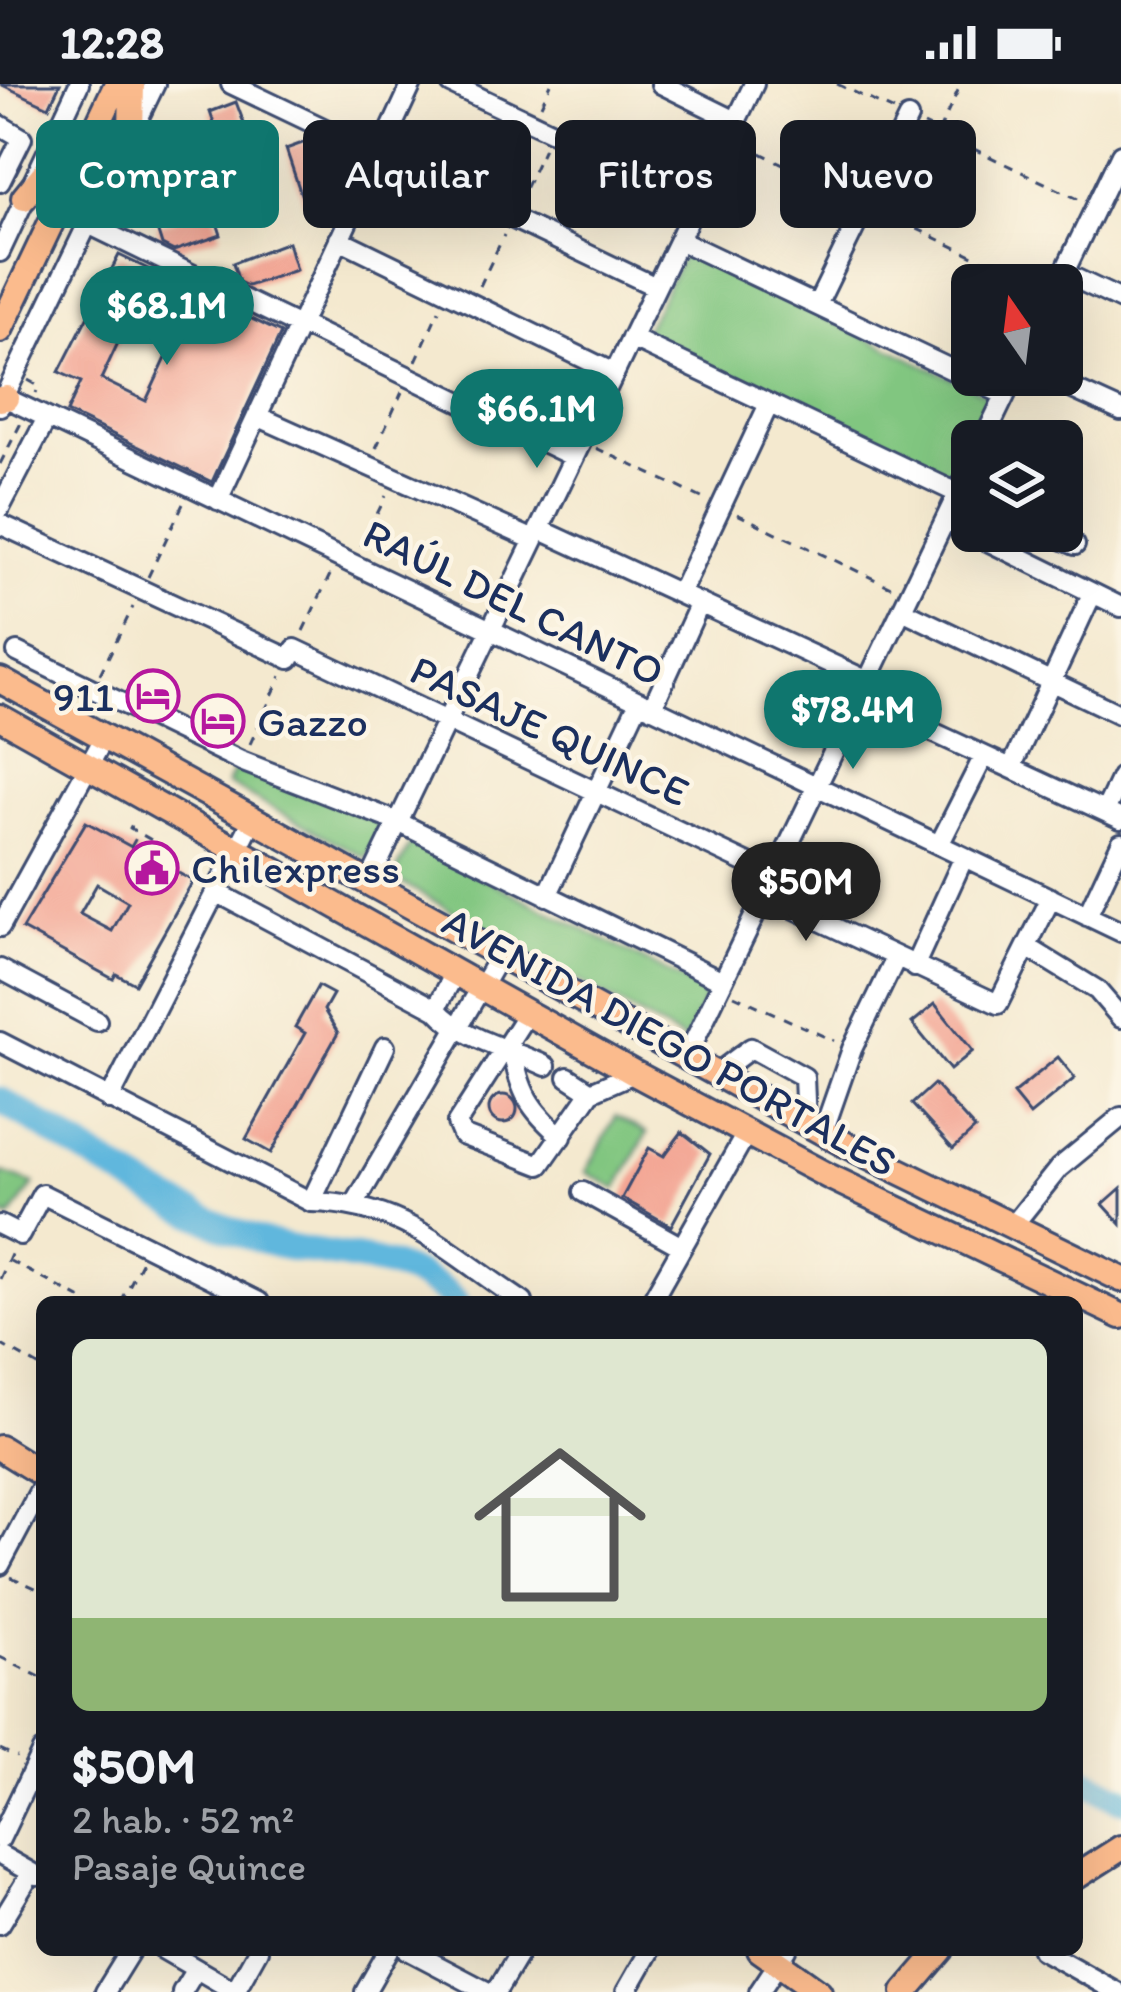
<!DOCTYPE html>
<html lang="es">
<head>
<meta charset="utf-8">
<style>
	:root { --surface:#171b24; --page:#242831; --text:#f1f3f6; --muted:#9ea1a6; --accent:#0f766e }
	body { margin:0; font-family:Itim,sans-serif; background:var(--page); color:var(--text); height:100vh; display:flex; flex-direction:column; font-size:45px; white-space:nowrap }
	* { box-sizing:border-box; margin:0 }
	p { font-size:39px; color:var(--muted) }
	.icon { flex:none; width:66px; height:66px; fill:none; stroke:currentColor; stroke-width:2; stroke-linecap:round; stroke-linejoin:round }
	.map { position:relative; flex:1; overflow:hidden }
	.drawer { position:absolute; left:36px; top:1212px; width:1047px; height:660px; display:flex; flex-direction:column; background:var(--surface); border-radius:18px; box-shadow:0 12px 48px #0002 }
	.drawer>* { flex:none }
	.hud { position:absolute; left:36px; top:36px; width:1050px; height:108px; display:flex; gap:24px }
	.needle { width:78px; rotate:346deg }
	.buttons { position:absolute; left:951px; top:180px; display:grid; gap:24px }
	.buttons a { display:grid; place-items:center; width:132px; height:132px; border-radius:18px; background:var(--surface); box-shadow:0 12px 48px #0002; font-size:60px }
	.price { position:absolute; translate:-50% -102px; padding:0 27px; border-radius:42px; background:var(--accent); color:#fff; font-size:39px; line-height:78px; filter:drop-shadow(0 3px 6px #0008) }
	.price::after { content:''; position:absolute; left:50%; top:72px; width:36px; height:27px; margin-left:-18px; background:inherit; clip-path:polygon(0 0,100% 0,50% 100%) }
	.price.current { background:#222; color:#fff }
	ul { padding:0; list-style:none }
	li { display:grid; align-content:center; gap:24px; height:636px; padding:0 36px }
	li span { display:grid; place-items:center; height:372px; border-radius:18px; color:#555 }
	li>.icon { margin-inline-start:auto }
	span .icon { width:216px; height:216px; fill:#fffc; stroke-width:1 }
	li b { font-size:51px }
	.chip { padding:0 42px; border-radius:18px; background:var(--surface); box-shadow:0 12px 48px #0002; font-size:42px; line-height:108px }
	.chip.current { background:var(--accent); color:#fff }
	.status { display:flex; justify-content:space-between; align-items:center; height:84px; padding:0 60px; background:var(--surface); direction:ltr }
	.status svg { height:33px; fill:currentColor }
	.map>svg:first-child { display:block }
	.green { fill:#81c680; stroke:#4e7a6f; stroke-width:3 }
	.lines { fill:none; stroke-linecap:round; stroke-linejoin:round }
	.river { stroke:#61b7dd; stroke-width:27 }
	.building { fill:#f3a493; fill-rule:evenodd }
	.minor-casing { stroke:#3c4b6f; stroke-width:24 }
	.major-casing { stroke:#3c4b6f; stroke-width:30 }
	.path { stroke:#3c4b6f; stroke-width:3; stroke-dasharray:9 9; stroke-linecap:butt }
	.minor { stroke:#fff; stroke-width:18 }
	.major { stroke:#fbbb8d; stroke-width:24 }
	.labels { text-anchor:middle; stroke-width:9; stroke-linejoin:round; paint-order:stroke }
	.street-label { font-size:42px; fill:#1b2f5e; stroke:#fcf5e5 }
	.poi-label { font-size:42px; fill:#1b2f5e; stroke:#fcf5e5; text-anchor:start }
</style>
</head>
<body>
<div class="status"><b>12:28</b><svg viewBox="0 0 49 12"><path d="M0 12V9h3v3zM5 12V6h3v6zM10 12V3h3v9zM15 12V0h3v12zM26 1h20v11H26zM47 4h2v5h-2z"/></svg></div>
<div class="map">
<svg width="1121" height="1908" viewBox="0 0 1121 1908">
	<rect width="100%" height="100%" fill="#fcf5e5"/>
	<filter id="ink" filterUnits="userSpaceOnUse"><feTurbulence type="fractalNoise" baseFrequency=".00833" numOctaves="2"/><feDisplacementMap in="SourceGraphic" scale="24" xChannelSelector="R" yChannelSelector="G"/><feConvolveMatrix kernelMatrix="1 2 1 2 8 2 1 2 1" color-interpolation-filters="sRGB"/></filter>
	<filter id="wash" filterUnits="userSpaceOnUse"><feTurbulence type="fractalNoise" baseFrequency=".004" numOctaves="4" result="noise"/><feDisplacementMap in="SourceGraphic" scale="48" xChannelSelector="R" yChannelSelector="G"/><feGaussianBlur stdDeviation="2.7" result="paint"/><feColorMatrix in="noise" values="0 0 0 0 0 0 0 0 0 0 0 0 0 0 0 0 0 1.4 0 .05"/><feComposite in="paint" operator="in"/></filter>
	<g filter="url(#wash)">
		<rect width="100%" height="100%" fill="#f4e9cf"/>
		<path class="green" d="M685,167L996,315L954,399L642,251Z
			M236,683L256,693L262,688L387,741L366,774L227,700Z
			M412,757L707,909L685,957L393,794Z
			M616,1032L647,1049L617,1105L586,1088Z
			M0,1088L34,1100L10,1134L0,1129Z"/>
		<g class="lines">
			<path class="river" d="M0,1016C82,1064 168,1126 259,1156C328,1178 400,1165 456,1218
				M1077,1692L1121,1715"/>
		</g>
		<g id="blocks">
			<path class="building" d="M0,0H60L49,23Z
				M236,18L257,74L229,83L210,28Z
				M311,56L331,110L304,119L286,65Z
				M212,123L221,151L174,167L162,161L156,142Z
				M288,158L296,186L248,202L239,198L233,179Z
				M119,171L281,249L212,398L67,328L81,298L59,288ZM137,218L182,240L146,317L101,295Z
				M86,738L193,797L135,900L116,890L113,895L22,845ZM97,800L128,818L112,847L80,830Z
				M318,902L333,910L324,926L338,949L271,1069L246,1055L305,949L295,943Z
				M935,920L973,967L950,986L912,939Z
				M1058,973L1075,994L1030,1031L1013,1010Z
				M934,1000L975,1045L953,1065L912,1020Z
				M489 1025a14 14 0 1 1 28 0a14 14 0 1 1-28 0Z
				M682,1048L710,1070L671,1142L622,1114L649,1064L664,1072Z
				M1121,1104V1140L1103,1120Z"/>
		</g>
	</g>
	<g filter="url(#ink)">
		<use href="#blocks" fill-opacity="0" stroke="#3c4b6f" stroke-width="3"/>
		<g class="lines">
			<g class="minor-casing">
				<path id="minor" d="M231,0L656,203
					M451,0L698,117
					M661,0L736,37
					M0,41L22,54L0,98
					M90,141L299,242
					M339,155L614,289
					M679,156L1005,311
					M0,168L79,0
					M1064,189L1121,216
					M1058,201L1121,70
					M817,221L908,34
					M300,240L574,373
					M631,254L972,416
					M1042,291L1121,327
					M6,314L1121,848
					M0,322L155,0
					M257,332L534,456
					M983,357L1015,291
					M218,416L412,0
					M0,424L47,334
					M945,436L1121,523
					M0,440L290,575L295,565L774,792
					M539,445L868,597
					M1043,447L1075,461
					M680,510L769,320
					M902,526L1121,631
					M17,568L241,677L398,738L723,897
					M859,614L1121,735
					M652,624L700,519
					M1011,684L1092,510
					M1105,727L1121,693
					M939,761L984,672
					M369,798L754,0
					M218,809L436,925C465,957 507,963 546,982
					M765,811L998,920L1051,814
					M547,812L639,617
					M1087,832L1121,759
					M0,843L104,654
					M1027,863L1097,906L1121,934
					M914,883L964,773
					M0,885L97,937
					M436,925L456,887
					M528,928L457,1039L462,1051L540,1081L591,1008
					M0,958L311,1118C406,1120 448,1169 523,1218
					M512,965C520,1008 529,1025 562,1053
					M686,974L972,380
					M716,990L751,964L804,993L806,1039
					M568,993L591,1008L634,989
					M109,1016L252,737
					M823,1048L852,965L896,874
					M583,1108L682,1163
					M311,1118L385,963
					M356,1118L500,871
					M0,1141L20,1151L42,1110L259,1218
					M1011,1144L1059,1084L1121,1033
					M651,1218L747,1048
					M0,1481L42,1402
					M0,1755L42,1667
					M0,1771L37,1792
					M0,1840L31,1789
					M164,1866L236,1908
					M408,1866L488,1908
					M1042,1866L1117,1908
					M235,1907L258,1866
					M105,1908L131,1866
					M182,1908L196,1885
					M365,1908L389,1866
					M496,1908L521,1866
					M626,1908L650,1866
					M759,1908L787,1866"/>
			</g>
			<g class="major-casing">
				<path id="major" d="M131,50L132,0
					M24,114L55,76L91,46
					M0,246L117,0
					M0,315L6,314
					M0,596L846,1061L1121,1195
					M0,633L634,989L828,1092L1121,1232
					M0,1364L42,1390
					M1077,1792L1121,1764
					M760,1866L819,1908
					M905,1908L941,1866"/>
			</g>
			<path class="path" d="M837,0L894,27
				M541,21L551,0
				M924,41L1078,115
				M939,47L961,0
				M744,61L849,112
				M518,120L544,64
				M884,129L1034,201
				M480,202L504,151
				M416,277L439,226
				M28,296L39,302L36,309
				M376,364L402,308
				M596,364L706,416
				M0,380L21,339
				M737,430L891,503
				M361,462L386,412
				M148,493L183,420
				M303,547L330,491
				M100,590L133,523
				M250,660L281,592
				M131,763L136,754L150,763L153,757L130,744L135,735
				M734,911L834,957
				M10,1177L87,1218
				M0,1195L14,1164
				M121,1218L142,1177
				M0,1260L42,1284
				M11,1493L42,1507
				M0,1573L42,1594
				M0,1665L17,1673"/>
			<use href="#minor" class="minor"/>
			<use href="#major" class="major"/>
		</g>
	</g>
	<defs>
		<g id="hotel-ring" transform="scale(2.7)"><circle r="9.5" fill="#fcf5e5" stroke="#b5179e" stroke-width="1.5"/><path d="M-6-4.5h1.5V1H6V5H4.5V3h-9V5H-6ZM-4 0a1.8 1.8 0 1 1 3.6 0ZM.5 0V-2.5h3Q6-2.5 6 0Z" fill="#b5179e"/></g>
		<g id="civic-ring" transform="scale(2.7)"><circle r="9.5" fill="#fcf5e5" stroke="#b5179e" stroke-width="1.5"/><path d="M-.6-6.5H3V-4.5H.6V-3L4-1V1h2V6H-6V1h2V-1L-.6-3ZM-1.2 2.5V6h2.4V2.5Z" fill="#b5179e"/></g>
	</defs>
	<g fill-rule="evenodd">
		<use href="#hotel-ring" x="153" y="612"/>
		<use href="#hotel-ring" x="218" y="637"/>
		<use href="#civic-ring" x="152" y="784"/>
	</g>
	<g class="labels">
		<g class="street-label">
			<text transform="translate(514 518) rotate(26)" y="15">RAÚL DEL CANTO</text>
			<text transform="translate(550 646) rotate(25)" y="15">PASAJE QUINCE</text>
			<text transform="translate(670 957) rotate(29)" y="15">AVENIDA DIEGO PORTALES</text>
		</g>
		<g class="poi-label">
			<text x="114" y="627" text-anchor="end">911</text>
			<text x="257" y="652">Gazzo</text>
			<text x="191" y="799">Chilexpress</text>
		</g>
	</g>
</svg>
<div class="buttons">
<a><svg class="needle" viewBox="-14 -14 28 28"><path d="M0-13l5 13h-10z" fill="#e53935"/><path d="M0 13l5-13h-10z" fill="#9ea1a6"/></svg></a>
<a><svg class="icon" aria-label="layers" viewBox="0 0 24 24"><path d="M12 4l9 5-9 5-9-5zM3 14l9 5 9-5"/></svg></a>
</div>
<b class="price" style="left:167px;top:284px">$68.1M</b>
<b class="price" style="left:537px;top:387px">$66.1M</b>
<b class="price" style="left:853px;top:688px">$78.4M</b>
<b class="price current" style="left:806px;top:860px">$50M</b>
<div class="hud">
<a class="chip current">Comprar</a>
<a class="chip">Alquilar</a>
<a class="chip">Filtros</a>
<a class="chip">Nuevo</a>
</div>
<section class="drawer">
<ul>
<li><span style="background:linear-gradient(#dfe7d0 75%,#8fb573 0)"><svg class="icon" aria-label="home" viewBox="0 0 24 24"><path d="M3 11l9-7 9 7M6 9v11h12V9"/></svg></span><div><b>$50M</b><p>2 hab. · 52 m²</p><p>Pasaje Quince</p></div></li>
</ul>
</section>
</div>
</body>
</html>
